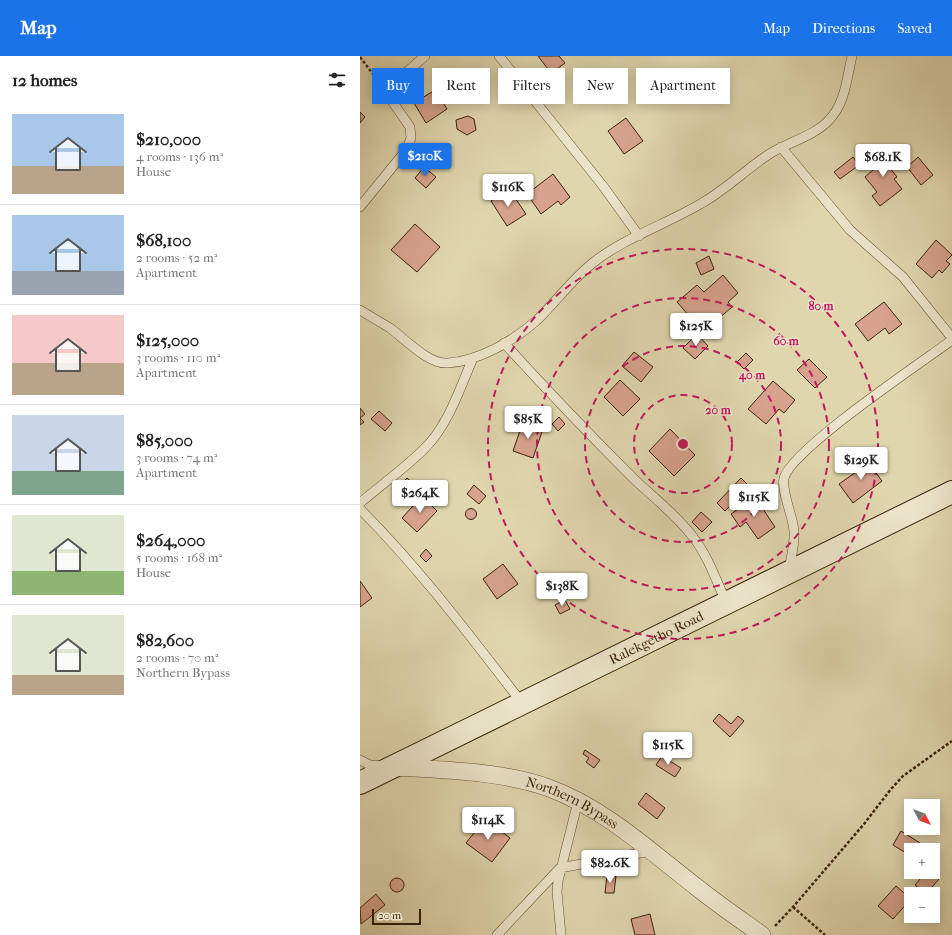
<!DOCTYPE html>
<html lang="en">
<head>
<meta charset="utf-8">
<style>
	:root { --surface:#fff; --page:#f6f6f6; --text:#222; --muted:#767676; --line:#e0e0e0; --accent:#1a73e8 }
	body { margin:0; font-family:"IM FELL French Canon",serif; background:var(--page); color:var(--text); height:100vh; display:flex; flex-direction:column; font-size:15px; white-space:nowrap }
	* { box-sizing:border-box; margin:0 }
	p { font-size:13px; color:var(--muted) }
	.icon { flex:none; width:22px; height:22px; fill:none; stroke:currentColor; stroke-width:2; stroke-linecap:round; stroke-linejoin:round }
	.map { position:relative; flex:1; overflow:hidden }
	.side { display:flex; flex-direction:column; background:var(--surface); width:360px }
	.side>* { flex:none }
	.banner { position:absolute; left:12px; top:12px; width:380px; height:36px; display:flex; gap:8px }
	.needle { width:26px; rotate:131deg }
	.fabs { position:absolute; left:544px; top:743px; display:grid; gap:8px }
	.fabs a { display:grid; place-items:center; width:36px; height:36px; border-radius:0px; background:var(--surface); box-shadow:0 2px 10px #0003; font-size:20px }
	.scale { position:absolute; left:12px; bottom:10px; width:49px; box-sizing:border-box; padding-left:4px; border:2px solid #3c2208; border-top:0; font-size:11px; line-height:14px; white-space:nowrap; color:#3c2208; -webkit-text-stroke:3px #ebe4ca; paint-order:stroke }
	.price { position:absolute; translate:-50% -34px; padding:0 9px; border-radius:4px; background:#fff; color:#222; font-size:13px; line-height:26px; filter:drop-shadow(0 1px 2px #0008) }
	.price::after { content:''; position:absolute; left:50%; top:24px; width:12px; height:9px; margin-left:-6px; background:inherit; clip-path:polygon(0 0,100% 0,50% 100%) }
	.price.current { background:var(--accent); color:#fff }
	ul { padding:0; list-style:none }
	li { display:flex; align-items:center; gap:12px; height:100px; padding:0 12px }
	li+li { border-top:1px solid var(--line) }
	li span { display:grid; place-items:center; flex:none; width:112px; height:80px; border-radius:0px; color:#555 }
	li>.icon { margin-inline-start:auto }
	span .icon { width:48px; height:48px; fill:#fffc; stroke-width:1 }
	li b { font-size:17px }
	h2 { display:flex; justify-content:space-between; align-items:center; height:48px; padding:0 12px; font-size:17px }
	.pill { padding:0 14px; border-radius:0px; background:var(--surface); box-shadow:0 2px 10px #0003; font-size:14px; line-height:36px }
	.pill.current { background:var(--accent); color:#fff }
	header { display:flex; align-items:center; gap:24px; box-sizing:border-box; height:56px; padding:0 20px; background:var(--accent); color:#fff }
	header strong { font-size:19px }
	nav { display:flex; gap:22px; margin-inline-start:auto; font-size:14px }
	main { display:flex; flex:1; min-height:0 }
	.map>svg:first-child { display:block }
	.building { fill:#d7a38e; stroke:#3c2208 }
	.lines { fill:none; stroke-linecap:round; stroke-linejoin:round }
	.service-casing { stroke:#654f32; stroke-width:10 }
	.minor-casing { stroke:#654f32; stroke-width:18 }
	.secondary-casing { stroke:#3c2208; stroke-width:24 }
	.path { stroke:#3c2208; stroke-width:2.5; stroke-dasharray:3 2; stroke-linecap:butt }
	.service { stroke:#ebe4ca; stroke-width:9 }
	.minor { stroke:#ebe4ca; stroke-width:17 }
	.secondary { stroke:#ebe4ca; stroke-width:22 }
	.ring { fill:none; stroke:#c2185b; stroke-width:2; stroke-dasharray:7 5 }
	.labels { text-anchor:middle; stroke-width:3; stroke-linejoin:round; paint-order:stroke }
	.street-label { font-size:14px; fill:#3c2208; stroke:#ebe4ca }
	.centre { fill:#c2185b; stroke:#ebe4ca; stroke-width:2 }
	.ring-label { font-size:12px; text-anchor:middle; font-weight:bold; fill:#c2185b; stroke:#ebe4ca; stroke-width:3; stroke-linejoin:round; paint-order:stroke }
</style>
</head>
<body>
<header>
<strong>Map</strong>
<nav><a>Map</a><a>Directions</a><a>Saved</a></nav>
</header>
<main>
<section class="side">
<h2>12 homes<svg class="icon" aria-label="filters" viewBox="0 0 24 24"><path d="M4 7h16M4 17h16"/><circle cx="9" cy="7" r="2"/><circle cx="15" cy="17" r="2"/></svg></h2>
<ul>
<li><span style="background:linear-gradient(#a9c7e8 65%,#b9a48a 0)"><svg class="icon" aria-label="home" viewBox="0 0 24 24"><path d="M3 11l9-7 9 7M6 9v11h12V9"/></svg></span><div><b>$210,000</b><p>4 rooms · 136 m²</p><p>House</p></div></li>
<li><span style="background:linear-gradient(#a9c7e8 70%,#9aa5b1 0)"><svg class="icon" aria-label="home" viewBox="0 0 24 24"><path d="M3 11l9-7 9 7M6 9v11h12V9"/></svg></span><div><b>$68,100</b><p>2 rooms · 52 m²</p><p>Apartment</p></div></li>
<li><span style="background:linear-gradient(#f6c9c9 60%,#b9a48a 0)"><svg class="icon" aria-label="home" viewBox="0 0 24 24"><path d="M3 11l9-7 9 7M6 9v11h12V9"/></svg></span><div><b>$125,000</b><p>3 rooms · 110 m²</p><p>Apartment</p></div></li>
<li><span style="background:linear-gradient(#c9d6e8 70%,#7fa58c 0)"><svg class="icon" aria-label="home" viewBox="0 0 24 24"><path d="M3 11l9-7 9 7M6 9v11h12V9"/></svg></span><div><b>$85,000</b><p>3 rooms · 74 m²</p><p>Apartment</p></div></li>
<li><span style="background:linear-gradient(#dfe7d0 70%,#8fb573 0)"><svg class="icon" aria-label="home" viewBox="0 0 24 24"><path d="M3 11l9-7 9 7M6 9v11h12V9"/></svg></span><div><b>$264,000</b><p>5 rooms · 168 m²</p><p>House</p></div></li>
<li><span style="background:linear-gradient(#dfe7d0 75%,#b9a48a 0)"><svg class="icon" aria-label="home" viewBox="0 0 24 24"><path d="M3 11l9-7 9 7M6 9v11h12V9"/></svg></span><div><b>$82,600</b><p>2 rooms · 70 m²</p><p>Northern Bypass</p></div></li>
</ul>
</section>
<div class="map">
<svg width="592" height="879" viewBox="0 0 592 879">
	<rect width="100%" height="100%" fill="#e0d6ae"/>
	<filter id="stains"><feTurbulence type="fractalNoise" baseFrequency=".005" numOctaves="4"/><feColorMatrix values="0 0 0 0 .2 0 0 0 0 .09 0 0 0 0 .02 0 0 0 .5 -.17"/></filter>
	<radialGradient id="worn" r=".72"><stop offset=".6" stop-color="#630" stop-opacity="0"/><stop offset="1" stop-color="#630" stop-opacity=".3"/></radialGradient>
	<path class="building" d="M178,0H199L205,7L191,17Z
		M75,34L87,53L66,67L54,47Z
		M0,56L5,61L0,67Z
		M108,60L114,63L116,74L107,79L97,73L96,64Z
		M266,62L283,85L264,98L248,75Z
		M523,93L534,107L529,111L537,121L534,123L542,133L520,150L512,140L517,136L505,121L513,114L507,106Z
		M493,101L499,109L480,123L474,116Z
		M558,101L573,119L561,129L547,111Z
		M64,111L76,121L66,132L55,122Z
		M193,118L210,141L201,149L198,145L181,158L167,138Z
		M149,133L166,158L147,170L131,145Z
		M55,168L80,191L57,216L31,194Z
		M576,184L592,199L586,205L590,208L582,217L579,214L572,222L556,208Z
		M349,200L354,213L341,219L336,207Z
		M363,219L378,237L368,246L372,251L343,276L317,246L337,229L344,236Z
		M524,246L542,268L529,278L525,272L508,285L495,268Z
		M337,278L348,290L335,303L323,292Z
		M274,296L293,311L281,326L262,310Z
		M386,297L393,304L384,313L377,306Z
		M449,303L467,321L455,332L437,314Z
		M260,324L280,343L263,360L244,341Z
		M413,325L435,344L424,357L419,353L406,368L388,353Z
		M0,352L5,358L0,362L4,366L0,369Z
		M19,355L32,367L25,375L11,363Z
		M199,361L205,368L198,375L192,368Z
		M163,366L183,373L173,402L153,395Z
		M310,373L335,399L314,420L289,395Z
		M506,403L522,425L493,447L479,428L496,416L494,412Z
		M47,422L53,427L46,436L40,430Z
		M381,422L387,428L384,432L386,434L365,455L357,447Z
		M114,429L126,440L119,448L107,438Z
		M62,440L77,455L57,476L42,462Z
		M395,441L415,471L398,483L386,466L380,471L371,458Z
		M105.5 458a5.5 5.5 0 1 1 11 0a5.5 5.5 0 1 1-11 0Z
		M341,456L352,466L342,476L332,466Z
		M66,493L72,500L66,506L60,500Z
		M143,508L158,528L137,543L123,523Z
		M0,525L12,542L0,551Z
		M205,544L210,553L200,558L195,549Z
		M359,658L371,668L378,660L384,665L370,681L353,665Z
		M225,694L240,704L234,712L226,706L229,702L223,698Z
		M302,700L321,712L315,721L296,709Z
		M286,737L305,752L297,763L278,748Z
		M125,763L150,782L132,806L106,787Z
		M541,775L560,787L556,794H551V800L533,789Z
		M566,816H570L579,823L566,838L555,829Z
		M247,819L256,820L254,837H245Z
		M30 829a7 7 0 1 1 14 0a7 7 0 1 1-14 0Z
		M536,830L551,843L533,863L518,850Z
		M16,838L25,849L1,868L0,852Z
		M290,858L295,879H275L271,863Z"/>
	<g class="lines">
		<g class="service-casing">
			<path id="service" d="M139,0L243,130L279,180
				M421,91L490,174L543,221L592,282
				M0,151L47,93L51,82L50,71L25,35L65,0
				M0,254C10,260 20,266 30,272C45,283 69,309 88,307C119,305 153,285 176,265C196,246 212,223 234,206C266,181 307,168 342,147C367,133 387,112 411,97C429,86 454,80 469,64C485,48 487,22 492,0
				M144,287C185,332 227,376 270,419C291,440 315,457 333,481C348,500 356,524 366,546
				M0,447C21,429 44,413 64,393C88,370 100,332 113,302
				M0,453C60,513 110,580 162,647
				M429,514C431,502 435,488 434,475C433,460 421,435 424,422C432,393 562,306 592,284
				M0,704L10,709L23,710
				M137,879L200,812L291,795
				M201,879L197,836L198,825L218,745"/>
		</g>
		<g class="minor-casing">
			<g id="minor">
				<path id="s1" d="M34,711C83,714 142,715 189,732C246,753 292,797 339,833C359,849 381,864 402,879"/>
			</g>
		</g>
		<g class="secondary-casing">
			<g id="secondary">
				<path id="s2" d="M0,727L592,436"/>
			</g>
		</g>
		<path class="path" d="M0,1L19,26
			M433,851L465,879
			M415,870L433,851L504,768L531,733L543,720L592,685"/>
		<use href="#service" class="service"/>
		<use href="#minor" class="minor"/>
		<use href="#secondary" class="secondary"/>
	</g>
	<g class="ring">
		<circle cx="323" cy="388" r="49"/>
		<circle cx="323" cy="388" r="98"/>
		<circle cx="323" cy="388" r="146"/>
		<circle cx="323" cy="388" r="195"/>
	</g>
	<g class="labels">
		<g class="street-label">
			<text dy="5" stroke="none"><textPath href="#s2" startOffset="330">Ralekgetho Road</textPath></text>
			<text dy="5" stroke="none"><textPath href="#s1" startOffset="184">Northern Bypass</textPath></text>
		</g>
	</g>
	<circle cx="323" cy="388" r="6" class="centre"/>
	<g class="ring-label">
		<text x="461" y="254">80 m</text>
		<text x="426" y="289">60 m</text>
		<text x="392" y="323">40 m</text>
		<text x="358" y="358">20 m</text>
	</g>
	<rect width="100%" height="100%" filter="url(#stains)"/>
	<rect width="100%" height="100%" fill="url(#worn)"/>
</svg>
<div class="fabs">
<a><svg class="needle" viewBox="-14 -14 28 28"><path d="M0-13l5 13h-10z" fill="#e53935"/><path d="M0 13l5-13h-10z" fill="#767676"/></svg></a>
<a>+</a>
<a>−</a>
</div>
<div class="scale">20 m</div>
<b class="price current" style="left:65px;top:121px">$210K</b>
<b class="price" style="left:523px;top:122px">$68.1K</b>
<b class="price" style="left:148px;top:152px">$116K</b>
<b class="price" style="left:336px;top:291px">$125K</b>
<b class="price" style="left:168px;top:384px">$85K</b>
<b class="price" style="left:501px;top:425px">$129K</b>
<b class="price" style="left:60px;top:458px">$264K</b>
<b class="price" style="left:394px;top:462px">$115K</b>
<b class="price" style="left:202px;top:551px">$138K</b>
<b class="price" style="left:308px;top:710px">$115K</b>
<b class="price" style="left:128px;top:785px">$114K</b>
<b class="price" style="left:250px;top:828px">$82.6K</b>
<div class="banner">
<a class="pill current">Buy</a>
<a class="pill">Rent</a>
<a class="pill">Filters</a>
<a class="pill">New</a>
<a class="pill">Apartment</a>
</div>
</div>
</main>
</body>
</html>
